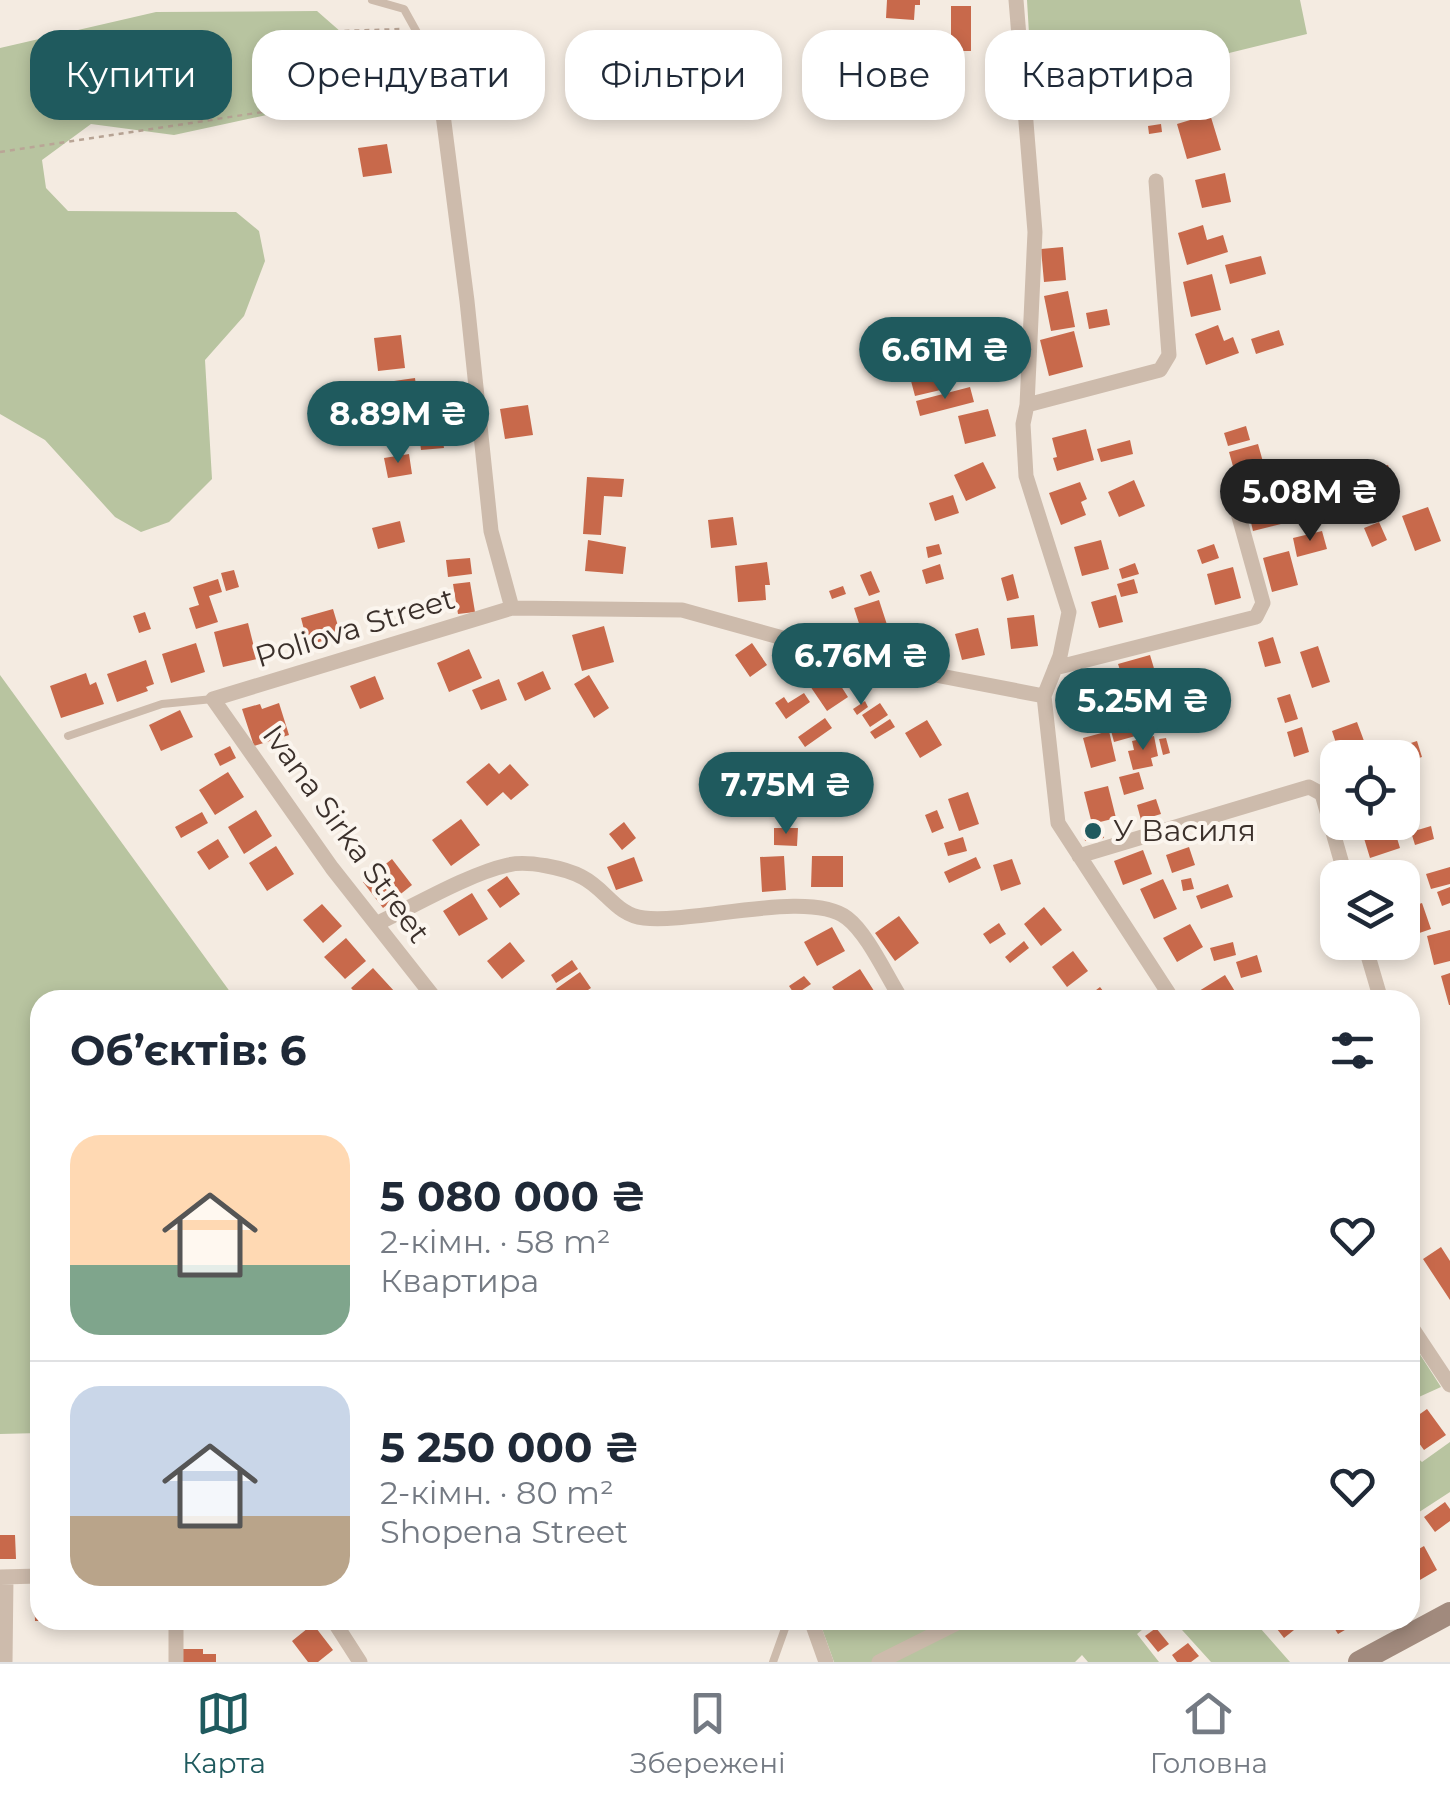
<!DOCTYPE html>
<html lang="uk">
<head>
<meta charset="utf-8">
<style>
	:root { --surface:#fff; --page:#f6f6f7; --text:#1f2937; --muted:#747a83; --line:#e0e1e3; --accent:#1f5a5e }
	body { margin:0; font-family:Montserrat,sans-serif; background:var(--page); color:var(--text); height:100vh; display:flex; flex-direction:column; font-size:38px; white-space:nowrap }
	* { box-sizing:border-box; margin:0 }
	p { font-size:32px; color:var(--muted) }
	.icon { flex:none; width:55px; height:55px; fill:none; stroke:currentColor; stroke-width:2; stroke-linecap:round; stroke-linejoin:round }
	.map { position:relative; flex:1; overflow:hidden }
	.drawer { position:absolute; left:30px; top:990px; width:1390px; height:640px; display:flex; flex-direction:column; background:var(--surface); border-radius:30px; box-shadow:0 5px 15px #0003 }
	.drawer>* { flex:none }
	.hud { position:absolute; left:30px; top:30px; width:1390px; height:90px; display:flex; gap:20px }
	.tools { position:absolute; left:1320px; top:740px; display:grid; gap:20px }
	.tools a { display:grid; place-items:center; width:100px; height:100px; border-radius:20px; background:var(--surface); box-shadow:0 5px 15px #0003; font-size:50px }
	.price { position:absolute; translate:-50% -85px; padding:0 22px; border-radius:35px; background:var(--accent); color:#fff; font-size:32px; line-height:65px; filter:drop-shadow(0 2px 5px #0008) }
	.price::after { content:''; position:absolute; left:50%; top:60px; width:30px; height:22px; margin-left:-15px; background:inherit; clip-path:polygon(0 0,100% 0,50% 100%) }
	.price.on { background:#222; color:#fff }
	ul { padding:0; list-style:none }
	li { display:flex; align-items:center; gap:30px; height:250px; padding:0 40px }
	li+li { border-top:2px solid var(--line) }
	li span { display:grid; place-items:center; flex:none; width:280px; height:200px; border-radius:30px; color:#555 }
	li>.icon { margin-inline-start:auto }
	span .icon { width:120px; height:120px; fill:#fffc; stroke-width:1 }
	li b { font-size:42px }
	h2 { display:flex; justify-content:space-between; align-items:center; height:120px; padding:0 40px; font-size:42px }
	.pill { padding:0 35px; border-radius:30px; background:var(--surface); box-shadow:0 5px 15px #0003; font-size:35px; line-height:90px }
	.pill.on { background:var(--accent); color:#fff }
	.tabs { display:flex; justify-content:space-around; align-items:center; height:140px; border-top:2px solid var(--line); background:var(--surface); font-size:28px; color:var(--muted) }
	.tabs a { display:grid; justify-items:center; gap:5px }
	.tabs .on { color:var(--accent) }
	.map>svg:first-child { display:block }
	.green { fill:#b8c4a0 }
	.building { fill:#c8694b }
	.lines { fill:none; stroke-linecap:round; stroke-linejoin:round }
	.path { stroke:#b9a596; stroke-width:2.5; stroke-dasharray:5 5; stroke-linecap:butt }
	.lane { stroke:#cdbbac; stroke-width:8 }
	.street { stroke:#cdbbac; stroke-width:15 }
	.secondary { stroke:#a18a7d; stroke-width:22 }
	.poi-dot { fill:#1f5a5e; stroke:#fbf5ee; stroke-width:4 }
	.labels { text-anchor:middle; stroke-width:8; stroke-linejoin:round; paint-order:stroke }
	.street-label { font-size:30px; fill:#3b302b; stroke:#fbf5ee }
	.poi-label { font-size:30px; fill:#3b302b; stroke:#fbf5ee; text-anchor:start }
</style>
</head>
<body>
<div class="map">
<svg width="1450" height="1662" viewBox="0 0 1450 1662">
	<rect width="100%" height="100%" fill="#f4ebe1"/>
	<path class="green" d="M1027,0H1300L1307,34L1033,101Z
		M317,11L341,32L322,88L299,108L174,135L91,124L42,160L46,188L68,211L236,212L259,231L265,261L244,316L205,360L212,479L169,522L141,532L115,517L45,440L0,414V48L156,12Z
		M0,675L236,1000H40V1433L0,1434Z
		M1410,1339L1441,1387L1410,1401Z
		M1450,1442V1492L1410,1518V1456L1413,1454L1422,1462Z
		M825,1620H1154L1137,1634L1159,1662H1088L1082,1655L1075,1662H834L820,1623Z
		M1173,1620H1253L1290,1662H1211Z"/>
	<path class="building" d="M887,0H920V5H915L914,20L886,18Z
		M951,6H971V51H951Z
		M393,48L395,79L365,81L364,50Z
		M1210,114L1221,150L1187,159L1177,124Z
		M1161,124L1162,132L1149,134L1148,126Z
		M387,144L392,173L363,177L358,148Z
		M1225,173L1231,202L1202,208L1195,180Z
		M1203,225L1207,240L1223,235L1228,252L1187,265L1178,233Z
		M1063,247L1066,280L1044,282L1041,249Z
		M1261,256L1266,274L1230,284L1225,265Z
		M1212,274L1221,310L1191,317L1183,282Z
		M1068,291L1075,327L1051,331L1044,296Z
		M1107,309L1110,325L1089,329L1086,313Z
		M1218,325L1224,341L1233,337L1239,353L1206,365L1195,334Z
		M1279,330L1284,345L1256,354L1251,339Z
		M1074,331L1083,367L1049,376L1040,340Z
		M401,335L405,368L378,371L374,338Z
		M975,340L982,370L957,376L955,369L947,371L943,355L951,353L949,347Z
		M919,347L928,381L946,376L949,388L915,396L903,351Z
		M415,378L419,409L390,413L387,382Z
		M383,385L384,400L350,404L348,389Z
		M970,387L974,402L920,416L916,401Z
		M528,405L533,435L505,439L500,409Z
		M988,409L996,436L965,444L958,416Z
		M440,422L444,448L421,450L418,425Z
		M1246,426L1250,440L1228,446L1224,433Z
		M1086,429L1094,460L1057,471L1053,458L1057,457L1052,438Z
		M1130,440L1133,454L1101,462L1097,449Z
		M1258,444L1265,469L1236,477L1229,452Z
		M409,454L412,474L388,478L384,458Z
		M983,462L996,488L966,501L954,475Z
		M1388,465L1398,494L1381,499L1371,470Z
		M587,477L624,479L622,497L604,496L601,535L583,534Z
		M1134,480L1145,506L1119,517L1108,492Z
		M1080,482L1087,499L1081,502L1086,515L1061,525L1049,493Z
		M953,495L959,513L935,521L929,503Z
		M1275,498L1281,524L1253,531L1247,505Z
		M1428,507L1441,541L1415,551L1402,516Z
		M733,517L737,545L711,548L708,520Z
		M400,521L405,542L378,549L372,528Z
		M1379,522L1387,540L1372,547L1364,528Z
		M1322,531L1327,549L1297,557L1293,538Z
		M588,540L626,547L623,574L585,571Z
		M1101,540L1109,569L1082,576L1074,547Z
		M939,544L942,554L928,558L926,547Z
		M1214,544L1219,558L1202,564L1197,550Z
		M1289,551L1298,585L1272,592L1263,558Z
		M470,558L472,574L448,577L446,560Z
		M767,562L770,585H765L766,600L738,602L735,566Z
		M1135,563L1139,574L1122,579L1119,569Z
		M940,564L944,579L926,584L922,570Z
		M1233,567L1241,598L1215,605L1207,574Z
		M234,570L239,587L226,591L221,573Z
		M871,571L880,592L869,596L860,575Z
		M1013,574L1019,598L1007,601L1001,578Z
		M218,579L222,592L209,596L218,622L196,629L189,608L199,605L193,587Z
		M1134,579L1138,593L1121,597L1117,584Z
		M470,582L475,612L458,614L453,584Z
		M843,586L846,594L832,599L829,591Z
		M1116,595L1123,622L1099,628L1091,602Z
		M879,600L891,637L866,645L854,608Z
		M333,609L341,636L308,645L301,618Z
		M145,612L151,629L139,633L133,616Z
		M1034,615L1038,646L1011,649L1007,618Z
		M248,623L257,659L223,667L214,632Z
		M604,626L614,662L582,671L572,635Z
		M978,628L985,655L962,660L955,634Z
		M1273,637L1281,663L1265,667L1258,642Z
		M196,643L205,672L171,683L162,654Z
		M752,643L767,665L750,677L735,655Z
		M1318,646L1330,682L1312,688L1300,652Z
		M469,649L482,678L449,692L437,663Z
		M1150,655L1156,675L1139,679L1136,669L1121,673L1118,664Z
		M146,660L154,684L146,687L148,691L117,702L107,674Z
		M830,669L848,697L827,711L808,683Z
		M543,671L551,689L525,701L517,683Z
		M86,673L90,685L96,682L104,704L61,718L50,686Z
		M589,675L609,708L594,718L574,684Z
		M375,676L384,699L360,709L350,686Z
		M1114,678L1121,705L1091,713L1083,686Z
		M499,679L507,700L481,710L472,690Z
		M804,693L810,702L786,719L775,703L784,697L788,703Z
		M1290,694L1298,719L1285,723L1277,698Z
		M865,701L868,707L857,715L853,709Z
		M279,703L289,735L254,746L242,709L260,704L262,709Z
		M880,703L888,715L870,727L862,715Z
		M1163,708L1166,725L1156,727L1152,710Z
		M180,710L193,737L161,751L149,725Z
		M1134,716L1139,735L1114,742L1109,723Z
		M825,718L832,728L805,747L798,737Z
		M890,719L895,727L875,739L870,732Z
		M927,720L942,745L920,758L905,733Z
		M1357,722L1367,749L1341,758L1332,731Z
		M1302,727L1309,752L1294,757L1287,732Z
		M1109,731L1116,761L1091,768L1083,738Z
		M1154,736L1158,756L1151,758L1153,766L1133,770L1128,751L1134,750L1132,741Z
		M1166,738L1170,753L1163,755L1159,739Z
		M1417,741L1422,757L1402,763V758H1388L1386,751Z
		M230,746L236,758L220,766L214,754Z
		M489,763L499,774L510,764L529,785L511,800L503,792L487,806L466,782Z
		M228,772L244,797L215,815L199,790Z
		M1139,772L1144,789L1124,795L1119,777Z
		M1108,786L1116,818L1092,824L1084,792Z
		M968,792L979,824L959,831L948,799Z
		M1156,799L1161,814L1141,820L1137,805Z
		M256,810L272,836L244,854L228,827Z
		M937,810L944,828L932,833L925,815Z
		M202,812L208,823L181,838L175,827Z
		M461,819L480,845L451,866L432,840Z
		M624,822L636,838L622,850L609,834Z
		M1101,825L1104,838L1085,841L1083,829Z
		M1393,825L1400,848L1370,858L1363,835Z
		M1431,826L1434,839L1415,845L1411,832Z
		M774,828H798L797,846L774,845Z
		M963,837L967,851L948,856L944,843Z
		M218,839L229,857L209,870L197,852Z
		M276,846L294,874L267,891L249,863Z
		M1189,847L1195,865L1172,873L1166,855Z
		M1143,850L1152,874L1123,885L1114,861Z
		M784,856L786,890L762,892L760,857Z
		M812,856H843V887H811Z
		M634,857L643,881L616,890L607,867Z
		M976,857L981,868L949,883L944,872Z
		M392,859L412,885L383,908L363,882Z
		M1012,859L1021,884L1001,891L993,865Z
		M1411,865L1419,892L1402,898V878H1381L1380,875Z
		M1450,867V884L1431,889L1426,874Z
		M507,876L520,894L500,908L487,890Z
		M1191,878L1194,889L1183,891L1181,880Z
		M1163,879L1177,909L1154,919L1140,889Z
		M1228,884L1233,897L1201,909L1196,896Z
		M1450,887V903L1442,906L1437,892Z
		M472,893L488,919L459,936L443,911Z
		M1422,903L1431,929L1402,939V910Z
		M322,904L342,926L323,943L303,920Z
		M1044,907L1062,930L1041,946L1024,924Z
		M899,916L919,943L895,961L875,933Z
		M999,923L1006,934L990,944L983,934Z
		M1190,924L1203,947L1177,962L1163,938Z
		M832,927L845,951L817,966L804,942Z
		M1450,930V961L1434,965L1427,936Z
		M346,938L366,961L345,979L324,957Z
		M1024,941L1029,948L1010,963L1005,957Z
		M510,942L525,961L502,979L487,961Z
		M1233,942L1236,955L1214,961L1210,948Z
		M1073,951L1088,971L1067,987L1052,967Z
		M1257,955L1262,972L1241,978L1236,962Z
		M572,960L578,969L556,983L551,975Z
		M373,968L395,992L386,1000H362L351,988Z
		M860,969L876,994L868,1000H841L832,987Z
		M580,972L591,988L573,1000H564L556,989Z
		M1450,973V1005H1449L1441,976Z
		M1225,975L1239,998L1204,1000L1199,991Z
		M804,976L811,984L795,995L789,986Z
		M1100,987L1110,1000H1083Z
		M1441,1247L1450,1261V1300L1423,1259Z
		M1427,1409L1446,1435L1424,1450L1410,1431V1421Z
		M1445,1502L1450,1509V1521L1435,1532L1424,1517Z
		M0,1535H15L16,1559H0Z
		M1424,1546L1437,1570L1413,1584L1410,1578V1554Z
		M34,1592H40V1621H35Z
		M1270,1620H1294L1299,1626L1284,1638Z
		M1329,1620H1362L1338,1634Z
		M313,1624L333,1650L318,1662H308L292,1641Z
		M1156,1628L1169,1644L1158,1652L1145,1636Z
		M1188,1643L1199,1656L1191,1662H1177L1172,1655Z
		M183,1649H203V1654H216V1662H183Z"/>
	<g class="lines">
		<path class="path" d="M0,152L289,108L329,38L343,31L401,29"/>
		<path class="lane" d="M372,0L404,9L419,36
			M68,736L162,704L213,699
			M773,1662L788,1620"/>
		<path class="street" d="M1016,0L1035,232L1027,405
			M437,68L467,301L491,531L512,608
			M1156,181L1169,355L1160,370L1027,405L1023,424L1026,476L1069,612L1060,656L1044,696L1058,823L1173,1000
			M1055,668L1256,617L1263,603L1231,488
			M1079,856L1309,787L1322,794L1346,878
			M376,924C414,906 468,874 508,865C527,860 565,868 582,877C606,889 616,915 644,918C693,924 810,889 847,918C868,934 887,977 902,1000
			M1364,942L1381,1000
			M436,1000L332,868L213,699L512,608L682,610L873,663L1044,696
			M1410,1325L1450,1385
			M0,1577L40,1576
			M333,1620L360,1662
			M811,1620L826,1662
			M5,1662L6,1577
			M176,1662V1620
			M879,1662L963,1620"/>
		<path class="secondary" d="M1359,1662L1450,1613"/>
	</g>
	<circle class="poi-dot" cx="1093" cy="831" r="10"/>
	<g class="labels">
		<g class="street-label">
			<text transform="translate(355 628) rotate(-17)" y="10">Poliova Street</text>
			<text transform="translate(346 834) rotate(54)" y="10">Ivana Sirka Street</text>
		</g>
		<g class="poi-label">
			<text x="1113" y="841">У Василя</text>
		</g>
	</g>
</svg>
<div class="tools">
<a><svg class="icon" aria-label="locate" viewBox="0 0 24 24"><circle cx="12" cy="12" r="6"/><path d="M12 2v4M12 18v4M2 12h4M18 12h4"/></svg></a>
<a><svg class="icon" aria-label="layers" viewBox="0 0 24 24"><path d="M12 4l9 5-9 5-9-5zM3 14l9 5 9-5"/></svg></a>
</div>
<b class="price" style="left:945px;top:402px">6.61M ₴</b>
<b class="price" style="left:398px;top:466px">8.89M ₴</b>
<b class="price on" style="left:1310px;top:544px">5.08M ₴</b>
<b class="price" style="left:861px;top:708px">6.76M ₴</b>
<b class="price" style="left:1143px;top:753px">5.25M ₴</b>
<b class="price" style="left:786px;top:837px">7.75M ₴</b>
<div class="hud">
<a class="pill on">Купити</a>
<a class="pill">Орендувати</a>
<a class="pill">Фільтри</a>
<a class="pill">Нове</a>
<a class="pill">Квартира</a>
</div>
<section class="drawer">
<h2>Об’єктів: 6<svg class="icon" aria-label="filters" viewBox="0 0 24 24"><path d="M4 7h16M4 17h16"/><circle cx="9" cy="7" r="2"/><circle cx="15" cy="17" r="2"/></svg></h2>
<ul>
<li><span style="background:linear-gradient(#ffd9b3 65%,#7fa58c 0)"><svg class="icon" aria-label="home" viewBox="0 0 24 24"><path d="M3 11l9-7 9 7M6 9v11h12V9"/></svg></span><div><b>5 080 000 ₴</b><p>2-кімн. · 58 m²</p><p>Квартира</p></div><svg class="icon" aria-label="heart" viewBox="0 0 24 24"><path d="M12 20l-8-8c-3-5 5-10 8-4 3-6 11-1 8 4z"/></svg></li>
<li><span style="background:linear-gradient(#c9d6e8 65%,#b9a48a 0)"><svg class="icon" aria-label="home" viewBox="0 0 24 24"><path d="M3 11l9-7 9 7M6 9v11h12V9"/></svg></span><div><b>5 250 000 ₴</b><p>2-кімн. · 80 m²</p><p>Shopena Street</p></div><svg class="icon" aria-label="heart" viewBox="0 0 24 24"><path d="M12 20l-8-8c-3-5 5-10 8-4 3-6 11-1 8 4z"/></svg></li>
</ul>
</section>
</div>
<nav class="tabs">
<a class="on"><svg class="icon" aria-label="map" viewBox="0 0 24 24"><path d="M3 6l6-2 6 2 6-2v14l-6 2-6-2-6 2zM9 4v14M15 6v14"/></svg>Карта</a>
<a><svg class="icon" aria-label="saved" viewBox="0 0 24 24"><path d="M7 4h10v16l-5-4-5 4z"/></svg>Збережені</a>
<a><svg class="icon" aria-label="home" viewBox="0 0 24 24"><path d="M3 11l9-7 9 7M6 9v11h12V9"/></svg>Головна</a>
</nav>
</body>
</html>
